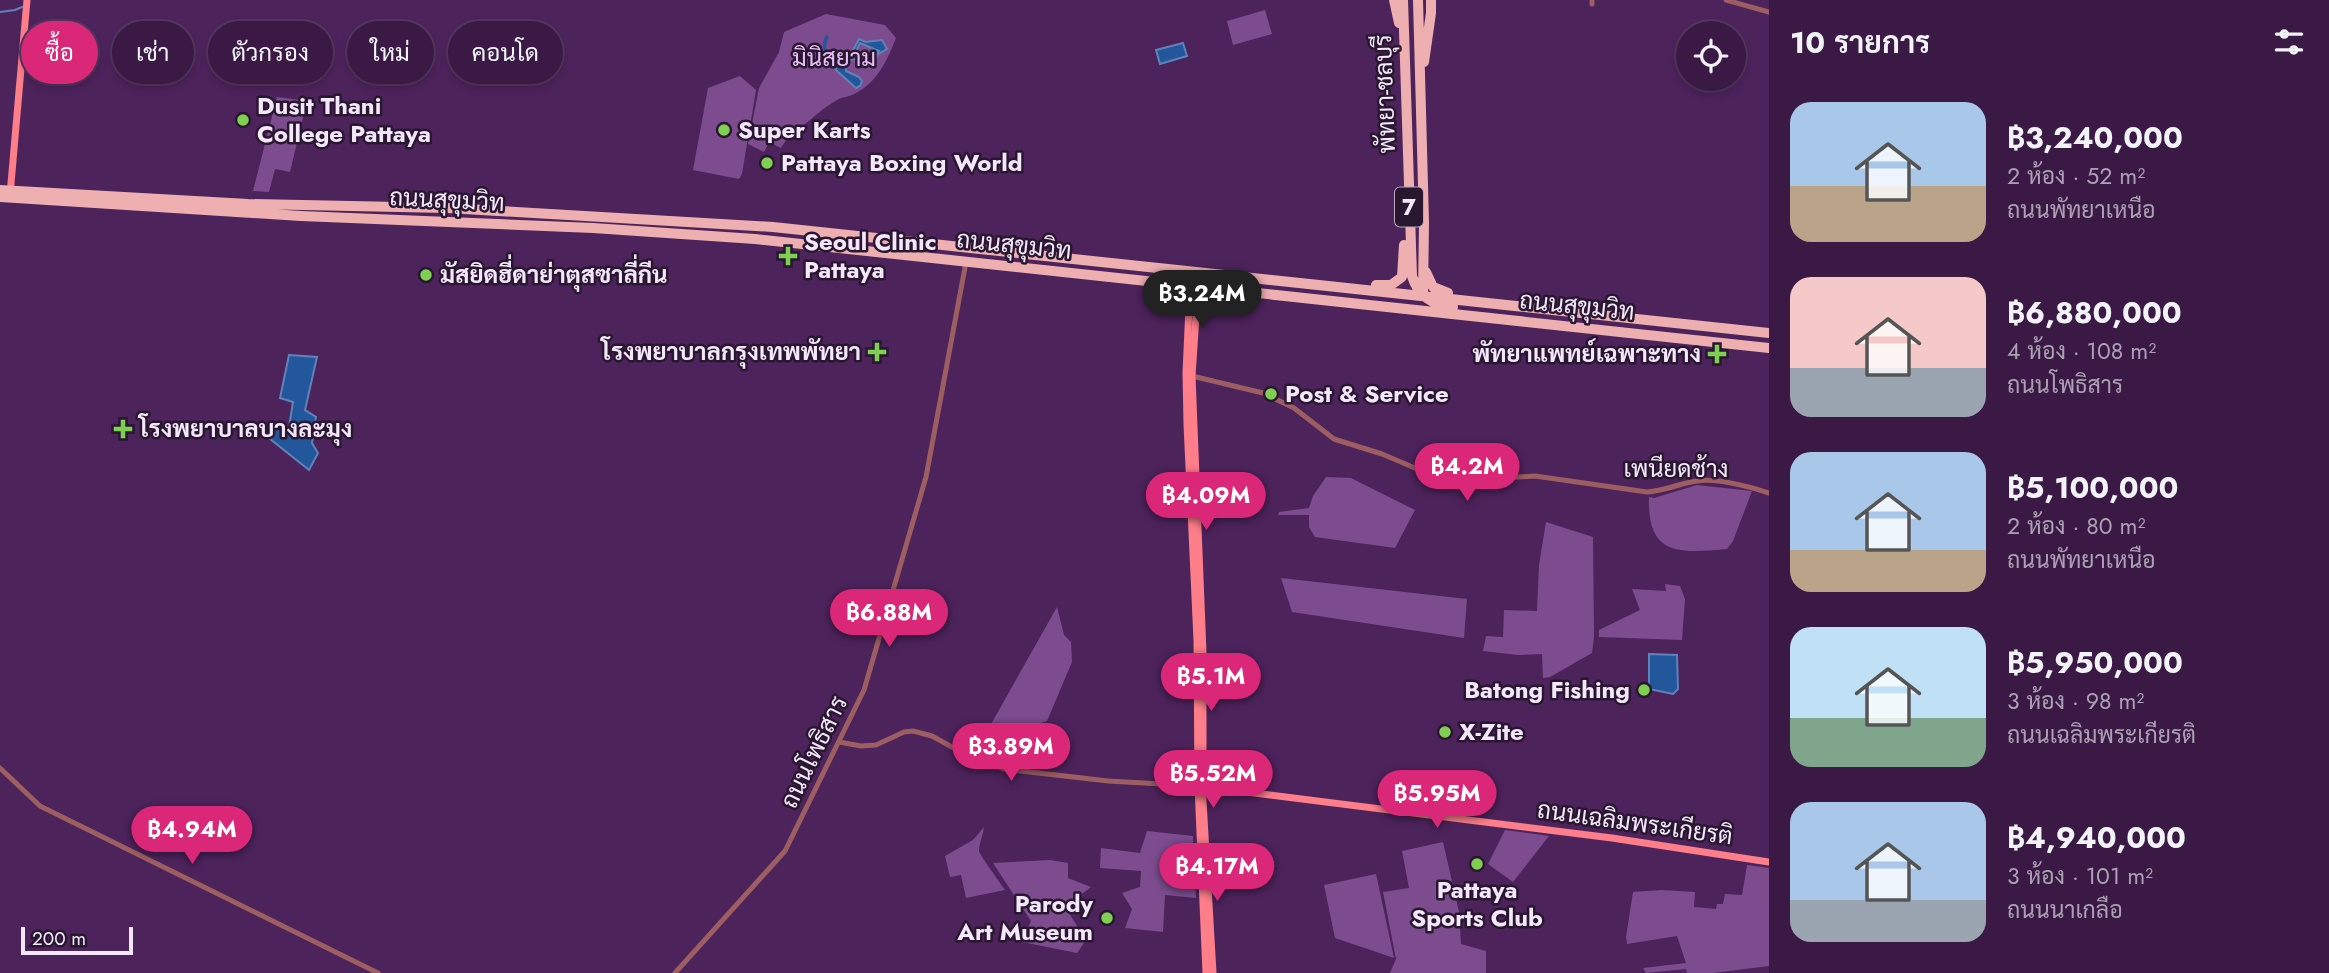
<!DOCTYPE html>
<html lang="th">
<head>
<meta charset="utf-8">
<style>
	:root { --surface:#3a1a45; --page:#452750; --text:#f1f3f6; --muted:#aba1b3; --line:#54385e; --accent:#db2777 }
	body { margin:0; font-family:Jost,Sarabun,sans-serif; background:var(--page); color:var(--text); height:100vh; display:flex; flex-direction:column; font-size:26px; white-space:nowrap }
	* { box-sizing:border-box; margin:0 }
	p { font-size:23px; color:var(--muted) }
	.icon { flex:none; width:38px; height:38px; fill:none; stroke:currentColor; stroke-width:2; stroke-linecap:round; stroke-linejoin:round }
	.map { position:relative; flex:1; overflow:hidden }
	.sheet { display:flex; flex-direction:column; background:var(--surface); width:560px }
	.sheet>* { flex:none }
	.hud { position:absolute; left:21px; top:21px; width:665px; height:63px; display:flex; gap:14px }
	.controls { position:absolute; left:1676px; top:21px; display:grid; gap:14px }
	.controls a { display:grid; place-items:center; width:70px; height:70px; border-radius:50%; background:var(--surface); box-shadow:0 4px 10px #0003,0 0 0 2px var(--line); font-size:35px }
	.scale { position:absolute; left:21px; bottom:18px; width:112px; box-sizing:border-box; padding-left:7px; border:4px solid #f4e6fb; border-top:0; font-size:19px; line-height:24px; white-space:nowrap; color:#f4e6fb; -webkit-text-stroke:5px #291730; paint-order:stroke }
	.price { position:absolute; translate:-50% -60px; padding:0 16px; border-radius:24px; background:var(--accent); color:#fff; font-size:23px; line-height:46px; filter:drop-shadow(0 2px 4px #0008) }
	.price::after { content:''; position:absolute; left:50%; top:42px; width:21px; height:16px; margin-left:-10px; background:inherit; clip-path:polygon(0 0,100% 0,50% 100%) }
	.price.current { background:#222; color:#fff }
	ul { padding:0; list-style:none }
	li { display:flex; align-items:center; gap:21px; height:175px; padding:0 21px }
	li span { display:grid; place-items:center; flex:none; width:196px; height:140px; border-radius:21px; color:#555 }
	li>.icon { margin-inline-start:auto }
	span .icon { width:84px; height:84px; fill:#fffc; stroke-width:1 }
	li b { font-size:30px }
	h2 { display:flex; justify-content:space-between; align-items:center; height:84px; padding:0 21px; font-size:30px }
	.pill { padding:0 24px; border-radius:32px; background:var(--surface); box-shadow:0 4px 10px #0003,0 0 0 2px var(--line); font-size:24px; line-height:63px }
	.pill.current { background:var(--accent); color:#fff }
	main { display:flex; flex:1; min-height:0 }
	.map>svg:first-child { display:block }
	.green { fill:#7c4c8f }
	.water { fill:#22579b; stroke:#6182b8; stroke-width:2 }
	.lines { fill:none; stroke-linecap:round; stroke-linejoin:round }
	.stream { stroke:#6182b8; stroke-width:2 }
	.canal { stroke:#22579b; stroke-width:3.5 }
	.minor { stroke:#9d5e62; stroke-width:5 }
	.major { stroke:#fe7e89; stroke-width:7 }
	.highway { stroke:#eeafb1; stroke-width:10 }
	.poi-dot { fill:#7fd052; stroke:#291730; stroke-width:2.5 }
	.labels { text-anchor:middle; stroke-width:5; stroke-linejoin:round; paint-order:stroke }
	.shield { fill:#291730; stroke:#b7a8be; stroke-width:2 }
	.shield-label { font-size:23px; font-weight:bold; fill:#f4e6fb }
	.park-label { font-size:24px; fill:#e7bdf9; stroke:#291730 }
	.street-label { font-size:24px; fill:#f4e6fb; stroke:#291730 }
	.poi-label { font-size:24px; font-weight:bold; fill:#f4e6fb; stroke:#291730; text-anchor:start }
</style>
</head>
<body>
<main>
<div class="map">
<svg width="1769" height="973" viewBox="0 0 1769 973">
	<rect width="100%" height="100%" fill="#4d235c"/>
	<path class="green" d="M1265,10L1272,34L1233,45L1227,21Z
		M826,14L885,25L896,38C887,61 877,83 854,94C849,97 843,97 839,99C820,109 803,127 786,140L781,148L769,142L764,152L748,144L759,88L779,52L784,32Z
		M740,76L756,90L742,174L739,179L693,170L708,88Z
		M277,97L307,101L290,172L275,169L269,192L253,191Z
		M1326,477L1351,478L1415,510L1395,548L1315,537L1309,527V515H1278L1279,512L1309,508L1313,496Z
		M1697,485L1752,491L1733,541L1727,549C1680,553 1647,557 1649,497L1654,498Z
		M1546,522L1593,537L1594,637L1592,653L1550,677L1543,678L1542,654L1518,655L1483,651L1486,636L1503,637L1504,610L1537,611L1539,565Z
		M1281,578L1467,599L1464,638L1292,612Z
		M1665,584L1680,586L1685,599L1682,640L1599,637V630L1640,610L1632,589L1666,591Z
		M1057,607L1064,635L1071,642L1072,662L1047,721C1025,727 1015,748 1002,766L973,756Z
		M984,827C983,835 979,844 979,851C979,854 1001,884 1005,890L966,898L961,875L950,877L945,856L973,840Z
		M1505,830L1549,836L1513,882L1488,864Z
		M1147,831L1193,836L1196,898L1165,895L1163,932L1125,928L1132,909L1122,893L1140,887L1141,871L1100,868L1101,848L1140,853Z
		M1443,842L1459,912L1461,944L1486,951V973H1390L1396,959L1383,892L1409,888L1402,851Z
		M1050,860L1068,863V878L1091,887L1065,907L1086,940L1077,953L1022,942L1031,921L993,863Z
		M1747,865L1769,868V966L1713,973H1687L1686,969L1646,973L1643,968L1686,963L1677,936L1627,944L1626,937L1633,892L1661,890L1695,892L1694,907L1716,909L1717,904H1723L1725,894L1742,895Z
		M1376,874L1394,958L1335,938L1324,885Z"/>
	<path class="water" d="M859,39L866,42L882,40L887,49L877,55L873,64L870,63V59L879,51L860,43L856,51L859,58L845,61L846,71L859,77L862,81L860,86L856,88L836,70V66L850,56Z
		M1183,43L1187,56L1160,64L1156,50Z
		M289,355L317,357L305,410L316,417L312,443L318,453L309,470L269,438L272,425L289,427L293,402L280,398Z
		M1649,654L1677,655L1678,689L1673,694L1649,689Z"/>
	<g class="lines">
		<path class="stream" d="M0,12L15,10L22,7"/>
		<path class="canal" d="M827,37C820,48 829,57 836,66"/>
		<path class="minor" d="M1592,0V4
			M1726,0L1769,12
			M1192,376L1263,393L1294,408L1334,439L1382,454L1462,488L1467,489L1503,478L1535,476L1647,492C1665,491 1680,483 1697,481C1717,478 1750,487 1769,493
			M839,742L861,746L876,745L904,732L913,731L932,736L970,757L1004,769L1108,781L1198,786
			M0,768L40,806L378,973
			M675,973L785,851L864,690L926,477L966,262"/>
		<path class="major" d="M10,195L27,0
			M1190,285L1186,373L1187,424L1197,640L1198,786L1206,973
			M1198,286L1192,376L1203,653V801L1213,973
			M1198,786L1612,838L1769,862"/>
		<path class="highway" d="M1394,0L1399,23
			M1403,0L1412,276C1418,296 1432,305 1453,307
			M1418,0L1424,222L1423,295
			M1424,62L1431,13V0
			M0,190L248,204L448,208L773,227L1769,333
			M0,197L301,216L593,228L755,239L1769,348
			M1426,272L1433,287L1448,293
			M1376,285H1391L1402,277L1404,245"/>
	</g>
	<g class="poi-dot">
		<circle cx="243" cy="120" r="7"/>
		<circle cx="724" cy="130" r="7"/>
		<circle cx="767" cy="163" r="7"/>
		<path d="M784.5 245.5h7v7h7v7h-7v7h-7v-7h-7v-7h7z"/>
		<circle cx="426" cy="275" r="7"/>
		<path d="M873.5 341.5h7v7h7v7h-7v7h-7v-7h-7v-7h7z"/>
		<path d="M1713.5 343.5h7v7h7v7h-7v7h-7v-7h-7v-7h7z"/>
		<circle cx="1271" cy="394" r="7"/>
		<path d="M119.5 418.5h7v7h7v7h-7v7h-7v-7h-7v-7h7z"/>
		<circle cx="1644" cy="690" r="7"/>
		<circle cx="1445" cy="732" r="7"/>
		<circle cx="1477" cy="864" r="7"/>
		<circle cx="1107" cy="918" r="7"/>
	</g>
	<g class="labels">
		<rect class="shield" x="1395" y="187.5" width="28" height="39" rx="5"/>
		<g class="shield-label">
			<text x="1409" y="215">7</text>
		</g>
		<g class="park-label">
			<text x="834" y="66">มินิสยาม</text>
		</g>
		<g class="street-label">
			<text transform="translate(1385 94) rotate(-92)" y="8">พัทยา-ชลบุรี</text>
			<text transform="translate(447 200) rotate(3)" y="8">ถนนสุขุมวิท</text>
			<text transform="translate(1014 245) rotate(6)" y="8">ถนนสุขุมวิท</text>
			<text transform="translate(1577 306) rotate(6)" y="8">ถนนสุขุมวิท</text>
			<text x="1676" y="477">เพนียดช้าง</text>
			<text transform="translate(814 752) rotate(-64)" y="8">ถนนโพธิสาร</text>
			<text transform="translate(1635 823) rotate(8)" y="8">ถนนเฉลิมพระเกียรติ</text>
		</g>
		<g class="poi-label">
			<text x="257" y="114">Dusit Thani<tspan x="257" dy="28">College Pattaya</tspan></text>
			<text x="738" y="138">Super Karts</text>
			<text x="781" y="171">Pattaya Boxing World</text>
			<text x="804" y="250">Seoul Clinic<tspan x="804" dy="28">Pattaya</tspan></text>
			<text x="440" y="283">มัสยิดฮี่ดาย่าตุสซาลี่กีน</text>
			<text x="861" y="360" text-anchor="end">โรงพยาบาลกรุงเทพพัทยา</text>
			<text x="1701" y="362" text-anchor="end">พัทยาแพทย์เฉพาะทาง</text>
			<text x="1285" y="402">Post &amp; Service</text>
			<text x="139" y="437">โรงพยาบาลบางละมุง</text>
			<text x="1630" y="698" text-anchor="end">Batong Fishing</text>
			<text x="1459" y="740">X-Zite</text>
			<text x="1477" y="898" text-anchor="middle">Pattaya<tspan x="1477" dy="28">Sports Club</tspan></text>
			<text x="1093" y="912" text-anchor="end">Parody<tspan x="1093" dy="28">Art Museum</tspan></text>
		</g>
	</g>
</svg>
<div class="controls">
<a><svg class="icon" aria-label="locate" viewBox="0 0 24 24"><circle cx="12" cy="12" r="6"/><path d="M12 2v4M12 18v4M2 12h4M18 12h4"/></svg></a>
</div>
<div class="scale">200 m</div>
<b class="price current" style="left:1202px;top:330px">฿3.24M</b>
<b class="price" style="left:1467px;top:503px">฿4.2M</b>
<b class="price" style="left:1206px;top:532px">฿4.09M</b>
<b class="price" style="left:889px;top:649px">฿6.88M</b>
<b class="price" style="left:1211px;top:713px">฿5.1M</b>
<b class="price" style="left:1011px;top:783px">฿3.89M</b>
<b class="price" style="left:1213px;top:810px">฿5.52M</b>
<b class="price" style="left:1437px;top:830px">฿5.95M</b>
<b class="price" style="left:192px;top:866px">฿4.94M</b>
<b class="price" style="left:1217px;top:903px">฿4.17M</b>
<div class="hud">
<a class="pill current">ซื้อ</a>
<a class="pill">เช่า</a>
<a class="pill">ตัวกรอง</a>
<a class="pill">ใหม่</a>
<a class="pill">คอนโด</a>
</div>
</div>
<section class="sheet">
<h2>10 รายการ<svg class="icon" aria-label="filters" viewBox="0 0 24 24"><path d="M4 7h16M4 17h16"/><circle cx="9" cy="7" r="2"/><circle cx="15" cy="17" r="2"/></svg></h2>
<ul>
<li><span style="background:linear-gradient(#a9c7e8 60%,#b9a48a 0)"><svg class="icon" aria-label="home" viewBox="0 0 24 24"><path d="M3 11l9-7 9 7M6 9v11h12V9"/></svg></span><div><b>฿3,240,000</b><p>2 ห้อง · 52 m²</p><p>ถนนพัทยาเหนือ</p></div></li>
<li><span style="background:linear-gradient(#f6c9c9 65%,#9aa5b1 0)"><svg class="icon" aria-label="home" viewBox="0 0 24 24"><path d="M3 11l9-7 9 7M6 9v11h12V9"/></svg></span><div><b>฿6,880,000</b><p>4 ห้อง · 108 m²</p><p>ถนนโพธิสาร</p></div></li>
<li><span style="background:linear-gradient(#a9c7e8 70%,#b9a48a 0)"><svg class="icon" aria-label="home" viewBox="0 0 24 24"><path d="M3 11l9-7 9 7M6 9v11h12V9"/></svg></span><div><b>฿5,100,000</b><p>2 ห้อง · 80 m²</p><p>ถนนพัทยาเหนือ</p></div></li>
<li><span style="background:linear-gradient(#bfe0f5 65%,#7fa58c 0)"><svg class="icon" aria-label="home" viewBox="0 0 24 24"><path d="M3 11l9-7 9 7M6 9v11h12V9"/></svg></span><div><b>฿5,950,000</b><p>3 ห้อง · 98 m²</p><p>ถนนเฉลิมพระเกียรติ</p></div></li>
<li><span style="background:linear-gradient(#a9c7e8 70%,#9aa5b1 0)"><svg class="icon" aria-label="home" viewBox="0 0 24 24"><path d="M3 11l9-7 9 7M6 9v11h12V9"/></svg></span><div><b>฿4,940,000</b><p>3 ห้อง · 101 m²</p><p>ถนนนาเกลือ</p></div></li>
</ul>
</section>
</main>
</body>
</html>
